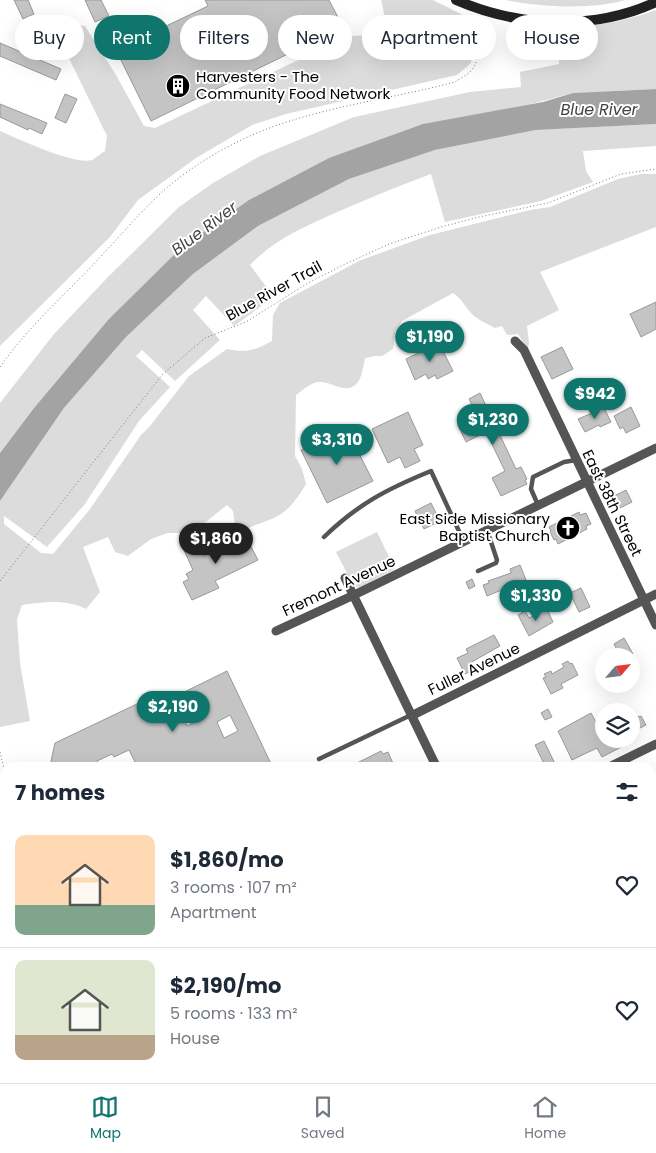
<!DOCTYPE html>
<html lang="en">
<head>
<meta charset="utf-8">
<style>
	:root { --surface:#fff; --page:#f6f6f7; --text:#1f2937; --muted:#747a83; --line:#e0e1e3; --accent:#0f766e }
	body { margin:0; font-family:Poppins,sans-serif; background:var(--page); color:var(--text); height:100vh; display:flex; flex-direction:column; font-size:19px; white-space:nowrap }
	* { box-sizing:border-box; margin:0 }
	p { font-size:16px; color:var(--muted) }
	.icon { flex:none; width:28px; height:28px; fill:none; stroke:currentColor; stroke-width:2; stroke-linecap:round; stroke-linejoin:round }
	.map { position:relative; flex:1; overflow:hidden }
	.sheet { position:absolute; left:0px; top:762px; width:656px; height:321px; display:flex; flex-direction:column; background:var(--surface); border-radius:15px 15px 0 0; box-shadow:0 5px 20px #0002 }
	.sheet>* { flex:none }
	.guide { position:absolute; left:15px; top:15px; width:626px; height:45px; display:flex; gap:10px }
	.needle { width:32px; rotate:62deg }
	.buttons { position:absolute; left:595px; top:648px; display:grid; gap:10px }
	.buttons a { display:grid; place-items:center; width:45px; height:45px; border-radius:50%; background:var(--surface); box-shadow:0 5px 20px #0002; font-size:25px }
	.price { position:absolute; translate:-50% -42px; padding:0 11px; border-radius:18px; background:var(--accent); color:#fff; font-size:16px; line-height:32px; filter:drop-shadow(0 1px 2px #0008) }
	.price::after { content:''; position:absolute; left:50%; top:30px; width:15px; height:11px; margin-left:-8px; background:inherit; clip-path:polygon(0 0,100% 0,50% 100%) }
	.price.selected { background:#222; color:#fff }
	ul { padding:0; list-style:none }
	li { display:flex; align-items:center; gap:15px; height:125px; padding:0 15px }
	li+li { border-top:1px solid var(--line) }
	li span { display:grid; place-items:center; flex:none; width:140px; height:100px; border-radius:10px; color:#555 }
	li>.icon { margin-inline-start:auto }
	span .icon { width:60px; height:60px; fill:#fffc; stroke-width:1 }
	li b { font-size:21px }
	h2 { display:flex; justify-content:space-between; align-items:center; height:60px; padding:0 15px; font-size:21px }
	.chip { padding:0 18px; border-radius:22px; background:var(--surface); box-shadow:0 5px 20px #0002; font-size:18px; line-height:45px }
	.chip.selected { background:var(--accent); color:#fff }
	.menu { display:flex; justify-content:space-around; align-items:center; height:70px; border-top:1px solid var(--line); background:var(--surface); font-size:14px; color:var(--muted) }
	.menu a { display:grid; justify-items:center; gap:2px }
	.menu .selected { color:var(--accent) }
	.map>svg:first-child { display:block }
	.green { fill:#dcdcdc }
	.water { fill:#a3a3a3 }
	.building { fill:#c4c4c4; stroke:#999; fill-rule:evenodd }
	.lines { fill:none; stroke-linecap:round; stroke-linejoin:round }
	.path { stroke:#777; stroke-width:1; stroke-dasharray:1 2.5; stroke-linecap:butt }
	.service { stroke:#555; stroke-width:4.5 }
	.minor { stroke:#555; stroke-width:9 }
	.secondary { stroke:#222; stroke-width:10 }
	.rail { stroke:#000; stroke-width:2.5; stroke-dasharray:8 2.5 1 2.5; stroke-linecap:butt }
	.labels { text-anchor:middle; stroke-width:4; stroke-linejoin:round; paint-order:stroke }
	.poi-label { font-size:15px; fill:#000; stroke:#fff; text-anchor:start }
	.street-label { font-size:15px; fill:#000; stroke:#fff }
	.water-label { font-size:16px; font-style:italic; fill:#444; stroke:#fff }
</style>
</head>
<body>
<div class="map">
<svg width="656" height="1083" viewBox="0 0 656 1083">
	<rect width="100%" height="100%" fill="#fff"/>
	<path class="green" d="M381,0H433L477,22L471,63L457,75L286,114L252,125L196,158L138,200L110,237L0,346V131C18,139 74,165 92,160C96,158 101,153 105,151L107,136L61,42L62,32L70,24L85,26L116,75L144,126L155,128L330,45L352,36L367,35L380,28L384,13Z
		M506,0H625C592,10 539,7 506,0Z
		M656,10V89L573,93L329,158L108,320L34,408L0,453V403L54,334L107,278L179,207L213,183L260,156L354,117L470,92L521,87L520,72L559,64L557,29C594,26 620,23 656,10Z
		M656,124V146L583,151L586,171L593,182L541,201L445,222L431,174C398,186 367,199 335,213C302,228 275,239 250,265L274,297L234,326L206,296L193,310L220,340L175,381L142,350L136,356L170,387L139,421L85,504L47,547L4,516V524L41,553L53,554L90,509L141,435L150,426L189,376L227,349C246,353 256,350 272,341L273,315L280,303L361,260L430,235L530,210L550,207L618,179L641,174H656V227L540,272L559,310L527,326L529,342L528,350L518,334L507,335L502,326L495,328C487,324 476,319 470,312C464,305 462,299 453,293L402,321L395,332L393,349L382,356H375L365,358C362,374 360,393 339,387C333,385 326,382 320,382C312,381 303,390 296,395L295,456L302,469L306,484C298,497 290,510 276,517C265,522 253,525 242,531L235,525L233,511L227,505L207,521L187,533H168L151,539L128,556L115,552L108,537L83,547L100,592L86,609C64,599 46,602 22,605L17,619L20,663L30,721L0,727V501L64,408L126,337L193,274L258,226L349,179L435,150L536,130Z
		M377,532L395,569L359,588L353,585L336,552Z
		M0,888L5,890V905L2,915L5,916V936L0,939Z
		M5,946V1026L0,1037V948Z"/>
	<path class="water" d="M656,89V124L536,130L435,150L349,179L258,226L193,274L126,337L64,408L0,501V453L34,408L108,320L181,248L249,200L329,158L423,124L543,102L573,93Z"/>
	<path class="building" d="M14,0H28L34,14L23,19Z
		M85,0H101L109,16L95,22Z
		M205,0H329L343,27L151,121L116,50L208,6Z
		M0,43L61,69L56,80L0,56Z
		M65,94L77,99L66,123L55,118Z
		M0,104L47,123L42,134L29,128L28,130L0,117Z
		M656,302V329L641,337L630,314Z
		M439,343L453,371L437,379L435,375L428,379L426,374L415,380L406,359Z
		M562,347L573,369L552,379L541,357Z
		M480,393L516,469L521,467L527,479L525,480L527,484L501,496L492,478L505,471L486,432L466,442L458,425L478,416L469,399Z
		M631,407L640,426L626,433L623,427L620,429L614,416Z
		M604,408L611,422L600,427L599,425L585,432L578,419Z
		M408,412L423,445L414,449L420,461L405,468L400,457L388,463L372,429Z
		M346,428L373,481L327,503L301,450Z
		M626,490L632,502L618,509L612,497Z
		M431,503L440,521L424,529L415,511Z
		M579,512L580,515L586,513L591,524L586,526L587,529L558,544L556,539L554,540L550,532L551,531L549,527Z
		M245,535L258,560L215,581L219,588L192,600L183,582L189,579L186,574L193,570L183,548L196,542L203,556Z
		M520,565L526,580L487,596L483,585L489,583L488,581L511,573L510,569Z
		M472,579L475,586L469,589L466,582Z
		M581,588L590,607L579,612L570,593Z
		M547,609L553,622L529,636L518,615L525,611L529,618Z
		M494,635L500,646L470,663L473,670L465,674L457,658L468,653L466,649Z
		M624,638L633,654L628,656H620L614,644Z
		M568,661L570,664L572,663L578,675L561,684L563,688L551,694L543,678L546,677L544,674L551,671L552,674L564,667L562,664Z
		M227,671L273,768H125L135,762L129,750L114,757L112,754L97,761L99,765L94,768H55L51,761L55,743L160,693L164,702ZM194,696L205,717L187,726L177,704ZM230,715L238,731L224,738L217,722Z
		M548,709L552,717L545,720L541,713Z
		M591,713L597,724L604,720V739H621L625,745L602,757L597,748L572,760L558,731Z
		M639,716V717L641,716L646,725L634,731L631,725V719Z
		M544,741L557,768H546L535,745Z
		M381,751L383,754L388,752L395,768H347Z"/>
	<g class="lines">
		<path class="path" d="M0,367C25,331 58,301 89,269C116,241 141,210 170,185C201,160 238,139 275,126C334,105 395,98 455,82C461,78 470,74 474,67C481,54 481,34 483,20
			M0,581L162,375L205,338L246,322L308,283L341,266L389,244L441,227L479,217L548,203L621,174L656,169
			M0,752L5,774
			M0,887L5,850"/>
		<path class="service" d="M538,505L531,489L533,477L564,462L576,460
			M324,537C358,504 387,489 431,471L464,542
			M478,571L496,563L497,560L487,530
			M319,759L411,715
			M0,944L5,942"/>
		<path class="minor" d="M515,341L524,350L656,625
			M345,578L437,768
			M276,631L354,595L656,448
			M413,715L656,594
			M607,768L656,744"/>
		<path class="secondary" d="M456,0C518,27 594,31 656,2"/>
		<path class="rail" d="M651,821L656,820
			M651,837L656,836
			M0,840L5,841
			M0,874L5,875"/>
	</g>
	<defs>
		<g id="building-disc" transform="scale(1.25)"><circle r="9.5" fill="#000" stroke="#fff"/><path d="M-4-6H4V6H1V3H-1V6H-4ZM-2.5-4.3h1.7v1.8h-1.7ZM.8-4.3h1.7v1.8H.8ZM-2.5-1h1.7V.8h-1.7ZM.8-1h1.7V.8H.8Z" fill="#fff"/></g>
		<g id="church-disc" transform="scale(1.25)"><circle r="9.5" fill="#000" stroke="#fff"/><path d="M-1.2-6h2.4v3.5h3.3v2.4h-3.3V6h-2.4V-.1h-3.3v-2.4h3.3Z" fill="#fff"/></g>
	</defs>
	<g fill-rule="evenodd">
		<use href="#building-disc" x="178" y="86"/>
		<use href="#church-disc" x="568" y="528"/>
	</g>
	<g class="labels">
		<g class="poi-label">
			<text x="196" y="82">Harvesters - The<tspan x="196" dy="17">Community Food Network</tspan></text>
			<text x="550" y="524" text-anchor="end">East Side Missionary<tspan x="550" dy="17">Baptist Church</tspan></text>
		</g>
		<g class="street-label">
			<text transform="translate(274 291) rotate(-29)" y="5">Blue River Trail</text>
			<text transform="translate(612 503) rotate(64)" y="5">East 38th Street</text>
			<text transform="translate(339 586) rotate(-25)" y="5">Fremont Avenue</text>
			<text transform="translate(474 669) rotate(-26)" y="5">Fuller Avenue</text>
		</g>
		<g class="water-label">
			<text x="599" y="115">Blue River</text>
			<text transform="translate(204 228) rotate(-37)" y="6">Blue River</text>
		</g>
	</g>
</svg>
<div class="buttons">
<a><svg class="needle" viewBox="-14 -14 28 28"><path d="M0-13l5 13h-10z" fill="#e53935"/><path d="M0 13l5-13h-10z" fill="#747a83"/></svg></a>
<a><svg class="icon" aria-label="layers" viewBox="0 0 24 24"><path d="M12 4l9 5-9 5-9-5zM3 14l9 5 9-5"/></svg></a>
</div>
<b class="price" style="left:430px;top:363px">$1,190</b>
<b class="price" style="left:595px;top:420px">$942</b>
<b class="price" style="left:493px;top:446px">$1,230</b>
<b class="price" style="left:337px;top:466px">$3,310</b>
<b class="price selected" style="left:216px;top:565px">$1,860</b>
<b class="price" style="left:536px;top:622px">$1,330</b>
<b class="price" style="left:173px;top:733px">$2,190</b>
<div class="guide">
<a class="chip">Buy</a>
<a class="chip selected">Rent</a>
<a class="chip">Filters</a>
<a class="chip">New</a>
<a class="chip">Apartment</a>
<a class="chip">House</a>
</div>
<section class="sheet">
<h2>7 homes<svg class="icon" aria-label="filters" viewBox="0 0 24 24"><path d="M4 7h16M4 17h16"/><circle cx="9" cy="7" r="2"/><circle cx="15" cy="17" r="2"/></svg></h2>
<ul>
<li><span style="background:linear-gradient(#ffd9b3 70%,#7fa58c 0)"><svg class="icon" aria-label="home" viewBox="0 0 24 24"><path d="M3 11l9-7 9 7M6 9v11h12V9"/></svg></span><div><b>$1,860/mo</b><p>3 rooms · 107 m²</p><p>Apartment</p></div><svg class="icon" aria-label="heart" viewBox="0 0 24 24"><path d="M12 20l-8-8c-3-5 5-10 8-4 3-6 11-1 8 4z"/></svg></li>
<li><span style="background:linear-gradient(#dfe7d0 75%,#b9a48a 0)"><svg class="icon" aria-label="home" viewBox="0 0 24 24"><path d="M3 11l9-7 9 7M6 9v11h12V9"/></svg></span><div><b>$2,190/mo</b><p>5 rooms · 133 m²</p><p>House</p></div><svg class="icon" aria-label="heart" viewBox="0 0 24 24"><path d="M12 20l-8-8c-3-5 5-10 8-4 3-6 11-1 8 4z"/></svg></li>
</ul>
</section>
</div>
<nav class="menu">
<a class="selected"><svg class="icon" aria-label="map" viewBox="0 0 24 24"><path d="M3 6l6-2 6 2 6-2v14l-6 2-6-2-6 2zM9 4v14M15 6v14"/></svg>Map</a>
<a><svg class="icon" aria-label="saved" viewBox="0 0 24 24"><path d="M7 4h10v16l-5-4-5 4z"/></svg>Saved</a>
<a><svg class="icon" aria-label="home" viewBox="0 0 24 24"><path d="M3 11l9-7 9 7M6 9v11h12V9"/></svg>Home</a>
</nav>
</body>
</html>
